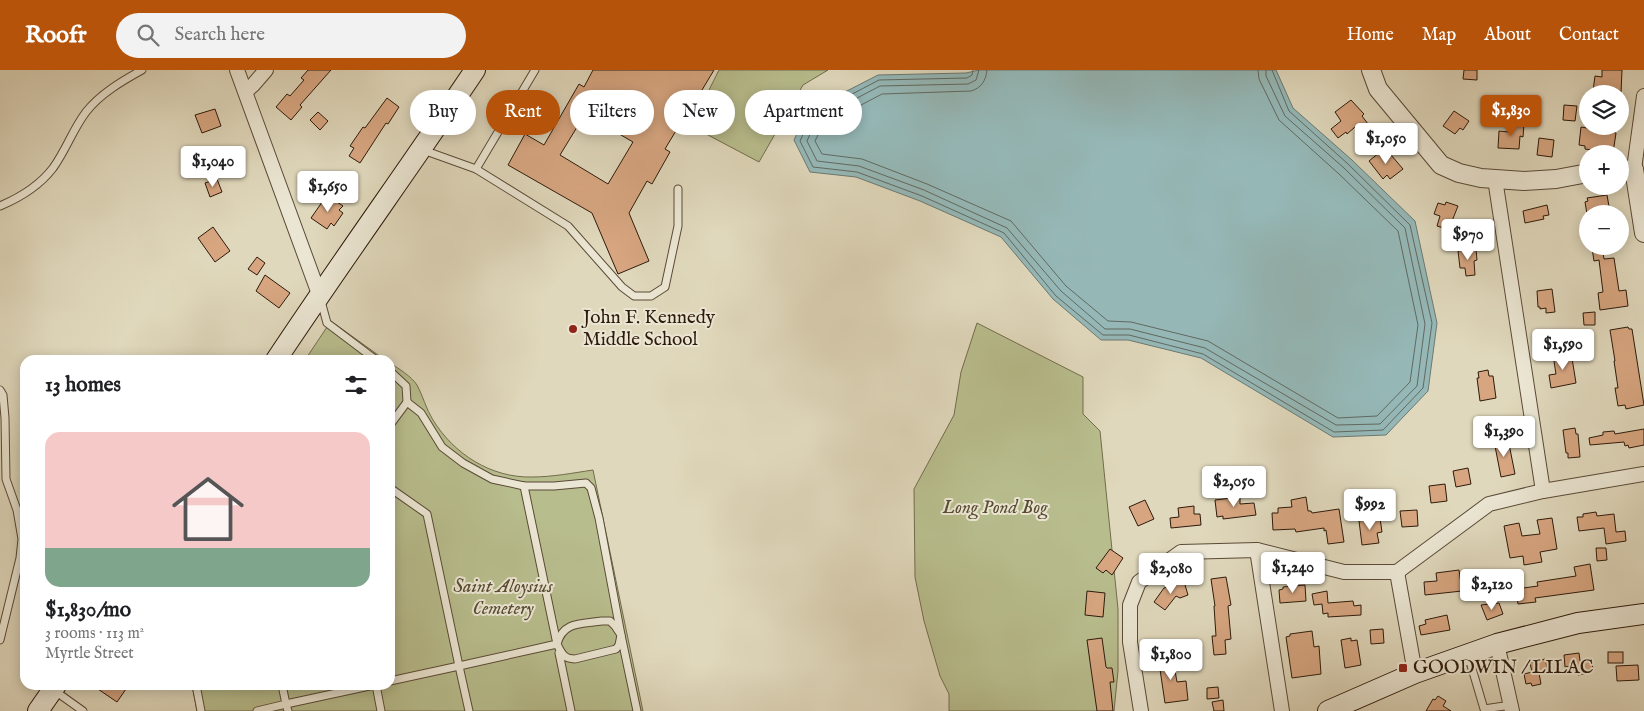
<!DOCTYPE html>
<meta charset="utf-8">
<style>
body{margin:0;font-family:"IM FELL English",serif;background:#f2f2f2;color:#202124;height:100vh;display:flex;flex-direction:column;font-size:19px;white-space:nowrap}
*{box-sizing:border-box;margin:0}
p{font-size:16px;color:#757577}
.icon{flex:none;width:28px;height:28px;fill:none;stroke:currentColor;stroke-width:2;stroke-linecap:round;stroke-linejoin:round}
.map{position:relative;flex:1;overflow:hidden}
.panel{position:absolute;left:20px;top:285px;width:375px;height:335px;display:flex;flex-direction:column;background:#fff;border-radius:15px;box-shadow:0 2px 12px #0003}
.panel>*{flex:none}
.banner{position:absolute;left:410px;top:20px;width:475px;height:45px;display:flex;gap:10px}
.controls{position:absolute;left:1579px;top:15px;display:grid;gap:10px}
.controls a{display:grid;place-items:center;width:50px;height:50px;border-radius:50%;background:#fff;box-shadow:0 2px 12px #0003;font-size:25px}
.price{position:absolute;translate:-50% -42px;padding:0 11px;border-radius:5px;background:#fff;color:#222;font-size:16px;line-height:32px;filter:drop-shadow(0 1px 2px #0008)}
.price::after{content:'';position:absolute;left:50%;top:30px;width:15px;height:11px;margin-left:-8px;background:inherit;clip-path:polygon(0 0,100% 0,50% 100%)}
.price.current{background:#b45309;color:#fff}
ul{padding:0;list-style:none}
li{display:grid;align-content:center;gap:10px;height:265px;padding:0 25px}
li span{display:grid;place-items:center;height:155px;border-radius:15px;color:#555}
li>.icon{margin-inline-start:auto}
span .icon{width:90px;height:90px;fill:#fffc;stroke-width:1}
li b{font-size:21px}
h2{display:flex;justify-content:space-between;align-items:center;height:60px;padding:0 25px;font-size:21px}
.pill{padding:0 18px;border-radius:22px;background:#fff;box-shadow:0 2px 12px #0003;font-size:18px;line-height:45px}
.pill.current{background:#b45309;color:#fff}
header{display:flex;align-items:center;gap:30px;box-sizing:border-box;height:70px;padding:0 25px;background:#b45309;color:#fff}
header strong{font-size:24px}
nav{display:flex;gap:28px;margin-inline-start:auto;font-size:18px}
.search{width:350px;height:45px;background:#f2f2f2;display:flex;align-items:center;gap:12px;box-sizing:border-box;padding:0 18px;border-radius:28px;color:#757577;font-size:19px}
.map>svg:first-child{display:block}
.green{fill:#b8bd8d;stroke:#726c4c}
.water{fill:#95b8b7;stroke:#6b7972}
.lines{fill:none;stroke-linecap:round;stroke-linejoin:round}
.shore{stroke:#616961;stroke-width:1}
.building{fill:#d7a681;stroke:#2d1a0b;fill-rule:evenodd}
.service-casing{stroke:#5a4a37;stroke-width:9}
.minor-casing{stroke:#5a4a37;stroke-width:16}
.tertiary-casing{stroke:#5a4a37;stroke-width:20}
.secondary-casing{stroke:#2d1a0b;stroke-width:22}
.service{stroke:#ebe6d3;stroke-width:7}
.minor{stroke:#ebe6d3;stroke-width:14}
.tertiary{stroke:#ebe6d3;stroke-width:18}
.secondary{stroke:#ebe6d3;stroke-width:20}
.poi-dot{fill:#8f2418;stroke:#ebe6d3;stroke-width:2}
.labels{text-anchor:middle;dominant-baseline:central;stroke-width:4;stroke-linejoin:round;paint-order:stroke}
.poi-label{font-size:19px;fill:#2d1a0b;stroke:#ebe6d3;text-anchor:start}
.park-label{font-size:19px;font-style:italic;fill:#574b32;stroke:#ebe6d3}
</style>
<header>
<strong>Roofr</strong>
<div class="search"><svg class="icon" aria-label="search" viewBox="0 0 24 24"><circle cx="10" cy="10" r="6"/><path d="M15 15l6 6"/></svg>Search here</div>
<nav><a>Home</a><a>Map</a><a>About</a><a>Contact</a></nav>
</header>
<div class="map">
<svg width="1644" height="641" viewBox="0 0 1644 641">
<rect width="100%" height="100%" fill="#e0d8bc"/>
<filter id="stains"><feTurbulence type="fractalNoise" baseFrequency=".004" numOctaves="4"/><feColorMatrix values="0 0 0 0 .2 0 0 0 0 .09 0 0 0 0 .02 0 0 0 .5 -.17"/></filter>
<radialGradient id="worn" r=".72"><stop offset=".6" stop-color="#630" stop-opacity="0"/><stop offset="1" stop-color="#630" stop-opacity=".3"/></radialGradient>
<g class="green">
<path d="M719 0H828L803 15 759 92 691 56Z"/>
<path d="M331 251 385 290H305Z"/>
<path d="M977 253 1083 307V344L1100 361 1118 539V601L1114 641H949V624L940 606 924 551 915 507 914 419 954 345 961 302Z"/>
<path d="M390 293C399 299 411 306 417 315 423 326 426 339 433 350 454 384 491 408 532 407 552 407 573 403 593 400L643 641H197L192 615H390Z"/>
</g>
<path class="water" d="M979 0H1276L1293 38 1352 90 1415 151 1437 253 1428 321 1386 365 1333 367 1201 288 1128 270H1101L1053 229 1001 167 920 131 856 107 810 102 794 70 808 41 878 5 966 3Z"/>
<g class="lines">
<g class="shore">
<path d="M973 0 972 5 967 8 879 10 812 45 800 71 813 97 857 102 922 126 1004 163 1056 226 1103 265H1129L1203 284 1334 362 1383 360 1423 318 1432 253 1410 155 1348 94 1289 41 1272 0"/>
<path d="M979 0 976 10 968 14 880 16 817 49 807 71 817 91 859 96 924 120 1007 158 1061 221 1105 259H1130L1205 278 1336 355 1380 354 1417 316 1425 254 1405 158 1344 98 1285 46 1266 6V0"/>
<path d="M987 0C986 11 981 18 971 21L882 24 823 55 815 71 822 84 862 89 927 114 1011 151 1066 216 1108 251 1131 252 1208 271 1338 348 1377 346 1410 312 1418 255 1398 161 1339 104 1279 50 1259 9 1258 0"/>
</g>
</g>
<g class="building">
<path d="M308 0H331L300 35 302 37 291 50 276 37 287 24 290 26 304 10 301 8Z"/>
<path d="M593 0H714L684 50 683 49 665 79 670 82 652 114 647 111 629 143 649 191 618 204 592 143 508 95 525 64 544 75 579 14 584 17ZM585 44 633 72 608 114 560 85Z"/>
<path d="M1464 0H1477V10L1463 9Z"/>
<path d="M1602 0H1622L1621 23 1593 21 1595 6 1602 7Z"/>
<path d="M387 28 399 37 388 54 386 53 360 93 349 86 354 78 350 76 363 57 365 58Z"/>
<path d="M1351 30 1364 44 1362 46 1368 54 1359 62 1355 57 1347 64 1346 62 1338 68 1331 59 1341 51 1335 42Z"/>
<path d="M1526 32 1539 33 1538 46 1525 45Z"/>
<path d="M1564 35 1577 36 1575 51 1563 50Z"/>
<path d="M215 39 221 56 202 63 195 45Z"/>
<path d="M1454 41 1469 51 1463 60 1460 58 1455 64 1443 56Z"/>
<path d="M318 42 328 51 320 60 310 50Z"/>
<path d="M1510 53 1524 54 1523 67 1520 66 1519 79 1498 78 1499 61 1509 62Z"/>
<path d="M1581 57 1616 63 1613 83 1585 79V76L1579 75Z"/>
<path d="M1539 68 1554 70 1552 87 1537 85Z"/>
<path d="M1385 78 1403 99 1390 109 1387 105 1383 109 1369 91Z"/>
<path d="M235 84 241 101 227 106 221 89Z"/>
<path d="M311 103 321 109 314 119 305 113Z"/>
<path d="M217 109 222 122 210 127 205 113Z"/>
<path d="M327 125 343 136 339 140 343 143 334 156 331 153 327 159 311 148Z"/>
<path d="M1607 125 1610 142 1587 144 1585 132 1588 131 1587 128Z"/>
<path d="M1446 132 1458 136 1452 151 1450 150 1447 159 1437 156 1440 146 1434 144 1438 133 1445 135Z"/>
<path d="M1547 135 1549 145 1543 146 1544 149 1525 153 1523 141Z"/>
<path d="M213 157 230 181 215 192 198 168Z"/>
<path d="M1602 176 1604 189 1614 188 1619 221 1626 220 1628 236 1600 240 1598 223 1603 222 1599 190 1594 191 1592 178Z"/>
<path d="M1476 179 1477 190 1474 191 1475 205 1466 206 1465 198H1460L1458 181Z"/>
<path d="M257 187 265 193 257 205 248 199Z"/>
<path d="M265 205 290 223 279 238 256 221Z"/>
<path d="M1552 219 1555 242 1546 243V238L1540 239V237H1538L1537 221Z"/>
<path d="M1595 242V255H1584L1583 243Z"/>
<path d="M1628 257 1629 259H1632L1644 335 1626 339 1625 335 1618 336 1615 318H1618L1614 291H1615L1610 260Z"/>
<path d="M1571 282 1576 313 1551 318 1549 305 1556 304 1553 285Z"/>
<path d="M1488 300 1489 306H1493L1496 328 1480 331 1477 308H1479L1478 302Z"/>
<path d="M1575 358 1576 364H1578L1580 387 1568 388V383H1566L1563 360Z"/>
<path d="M1644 359V375L1629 378 1628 375 1625 376 1624 372 1590 375 1589 368 1603 365V362L1614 361 1615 364Z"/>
<path d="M1508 369 1515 404 1501 407 1494 371Z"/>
<path d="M1468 398 1471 414 1456 417 1453 401Z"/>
<path d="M1445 414 1447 431 1431 433 1429 416Z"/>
<path d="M1240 427V434L1254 433 1256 445 1223 449V446L1217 447 1215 430Z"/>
<path d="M1306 427 1308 441H1311L1312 443 1339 439 1344 472 1328 474 1326 460 1324 461V458L1296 462 1295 459 1273 460 1272 443H1278V438L1292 437 1291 430Z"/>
<path d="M1145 430 1154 449 1138 456 1129 437Z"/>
<path d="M1194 436V444H1200L1201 455 1171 458 1170 448 1179 447 1178 438Z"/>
<path d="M1417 440 1418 456 1402 457 1400 441Z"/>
<path d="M1596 442 1597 446 1614 444 1616 462 1625 461 1626 471 1606 474 1604 458 1579 461 1577 447H1583V444Z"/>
<path d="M1380 448 1382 462 1377 463 1379 473 1362 475 1359 451Z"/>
<path d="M1552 448 1557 479 1540 482 1542 492 1524 495 1523 486 1510 488 1504 456 1519 453 1522 466 1540 464 1537 450Z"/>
<path d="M1596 478H1606L1607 490 1597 491Z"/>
<path d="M1110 479 1123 488 1112 505 1106 500 1103 503 1096 498Z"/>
<path d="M1590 494 1594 520 1535 528 1536 532 1518 534 1516 519 1538 516 1537 512 1576 506 1574 497Z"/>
<path d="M1459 500 1462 521 1425 525 1424 512 1437 511 1436 503Z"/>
<path d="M1226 507 1231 535 1228 536 1231 569 1225 570 1226 584 1214 585 1212 566H1216L1214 536H1215L1211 509Z"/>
<path d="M1188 511 1185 515 1188 525 1180 528 1176 526 1165 540 1154 532 1164 518Z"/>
<path d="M1305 515 1306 531 1280 533 1279 520 1283 519V517Z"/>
<path d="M1087 521 1105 523 1103 547 1085 545Z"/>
<path d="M1327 521 1328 533 1353 531 1354 536 1361 535V545L1328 547V543L1323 544 1322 534 1314 535 1312 524Z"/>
<path d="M1499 533 1503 544 1487 550 1481 535Z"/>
<path d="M1447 545 1450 560 1421 565 1419 556 1426 554 1425 550Z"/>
<path d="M1383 559 1384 573 1371 574 1370 560Z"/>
<path d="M1312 561 1314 577 1319 576 1321 604 1292 608 1286 567 1290 566V564Z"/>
<path d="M1102 568 1106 597 1107 598H1112L1114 612H1110L1113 641H1097L1091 599 1087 570Z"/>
<path d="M1351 568V571L1357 570 1361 595 1345 598 1341 570Z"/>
<rect x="1608" y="582" width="15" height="11"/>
<path d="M1579 583 1580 591 1591 589 1593 599 1587 600 1588 603 1578 605 1577 595 1565 597 1564 585Z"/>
<path d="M1172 584 1177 612 1186 611 1188 630 1165 633 1158 586Z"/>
<path d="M1545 589 1548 601 1539 603 1541 614 1532 616 1531 613 1526 614 1524 604 1532 602 1530 593Z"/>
<path d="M1638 595 1639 610 1617 611 1616 596Z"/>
<path d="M92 615H120L126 619 117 632Z"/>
<path d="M1218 617 1219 628 1207 629V618Z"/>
<path d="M1438 626 1446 631 1443 636 1451 641H1426L1433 629 1435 630Z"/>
<path d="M1223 630 1224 641H1214L1212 632Z"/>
</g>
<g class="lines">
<g class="service-casing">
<g id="service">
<path d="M423 80 476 99 568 156 622 217 634 226H651L665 217 678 156V119"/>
<path d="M476 99 535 0"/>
<path d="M0 136C19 128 40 115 53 98 66 80 73 59 86 42 100 24 122 11 142 0"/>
<path d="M321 231 327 253 376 290"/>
<path d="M390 301 406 316 407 332"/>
<path d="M0 320 3 325 5 348 6 409 17 440 22 469 20 488 0 570"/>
<path d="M390 355 407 332 421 343 442 377 463 393 492 409 524 416"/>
<path d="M390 418 427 444 459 596 390 611"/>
<path d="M602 551H610L615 556 621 565 619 575 616 579 575 589C564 589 562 584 557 574 563 551 582 554 602 551Z"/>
<path d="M559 583 571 641"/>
<path d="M1468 585 1484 639 1511 635"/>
<path d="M196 615 201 641"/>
<path d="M376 615 381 641"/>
<path d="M55 621 83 641"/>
<path d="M257 641 286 634 282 615"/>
<path d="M288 641 286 634 374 615"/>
<path d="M469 641 459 596 557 574 524 416H554L586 413 591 418 599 448 621 565 637 641"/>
</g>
</g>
<g class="minor-casing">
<g id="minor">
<path d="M237 0 319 224"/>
<path d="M246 21 253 15 266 0"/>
<path d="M1634 99 1644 26"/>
<path d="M1495 109 1543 421"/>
<path d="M1257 480 1282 641"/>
<path d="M1397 502 1415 603"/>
<path d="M1497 574 1512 641"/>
<path d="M1141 641 1130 572V535L1139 512 1181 482 1257 480 1344 502H1397L1489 434 1543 421 1644 404"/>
</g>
</g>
<g class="tertiary-casing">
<g id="tertiary">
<path d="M1371 0 1378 19 1441 95 1459 103 1481 108 1524 111 1556 109 1588 103"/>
<path d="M1620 101 1634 99 1644 163"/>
</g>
</g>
<g class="secondary-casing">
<g id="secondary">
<path d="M276 290C341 192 410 97 475 0"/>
<path d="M38 641 56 615"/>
<path d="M1328 641 1415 603 1497 574 1578 553 1644 544"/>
</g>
</g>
<use href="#service" class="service"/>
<use href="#minor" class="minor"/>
<use href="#tertiary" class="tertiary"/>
<use href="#secondary" class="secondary"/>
</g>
<g class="poi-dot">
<circle cx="573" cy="259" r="5"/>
<rect x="1398" y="593" width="10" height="10" rx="2.5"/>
</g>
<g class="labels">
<g class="poi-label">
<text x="583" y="248">John F. Kennedy<tspan x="583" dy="22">Middle School</tspan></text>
<text x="1413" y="598">GOODWIN / LILAC</text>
</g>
<g class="park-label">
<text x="995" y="438">Long Pond Bog</text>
<text x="503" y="517">Saint Aloysius<tspan x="503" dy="22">Cemetery</tspan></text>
</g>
</g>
<rect width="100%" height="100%" filter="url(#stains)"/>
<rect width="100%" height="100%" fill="url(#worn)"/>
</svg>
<div class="controls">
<a><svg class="icon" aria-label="layers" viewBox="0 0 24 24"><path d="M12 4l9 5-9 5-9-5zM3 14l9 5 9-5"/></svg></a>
<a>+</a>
<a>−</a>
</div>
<b class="price current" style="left:1511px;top:67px">$1,830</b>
<b class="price" style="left:1386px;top:95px">$1,050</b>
<b class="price" style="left:213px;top:118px">$1,040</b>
<b class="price" style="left:328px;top:143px">$1,650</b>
<b class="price" style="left:1468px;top:191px">$970</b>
<b class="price" style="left:1563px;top:301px">$1,590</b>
<b class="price" style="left:1504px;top:388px">$1,390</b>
<b class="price" style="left:1234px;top:438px">$2,050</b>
<b class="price" style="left:1370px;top:461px">$992</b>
<b class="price" style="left:1293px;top:524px">$1,240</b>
<b class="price" style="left:1171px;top:525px">$2,080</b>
<b class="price" style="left:1492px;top:541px">$2,120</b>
<b class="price" style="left:1171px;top:611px">$1,800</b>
<div class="banner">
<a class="pill">Buy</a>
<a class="pill current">Rent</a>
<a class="pill">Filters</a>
<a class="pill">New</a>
<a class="pill">Apartment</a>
</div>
<section class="panel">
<h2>13 homes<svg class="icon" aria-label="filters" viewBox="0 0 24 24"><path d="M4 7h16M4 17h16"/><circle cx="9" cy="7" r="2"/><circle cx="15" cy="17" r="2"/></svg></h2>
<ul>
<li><span style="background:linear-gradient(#f6c9c9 75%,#7fa58c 0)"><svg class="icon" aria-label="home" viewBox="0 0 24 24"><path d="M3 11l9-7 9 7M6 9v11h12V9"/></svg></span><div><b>$1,830/mo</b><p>3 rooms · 113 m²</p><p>Myrtle Street</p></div></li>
</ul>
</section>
</div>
